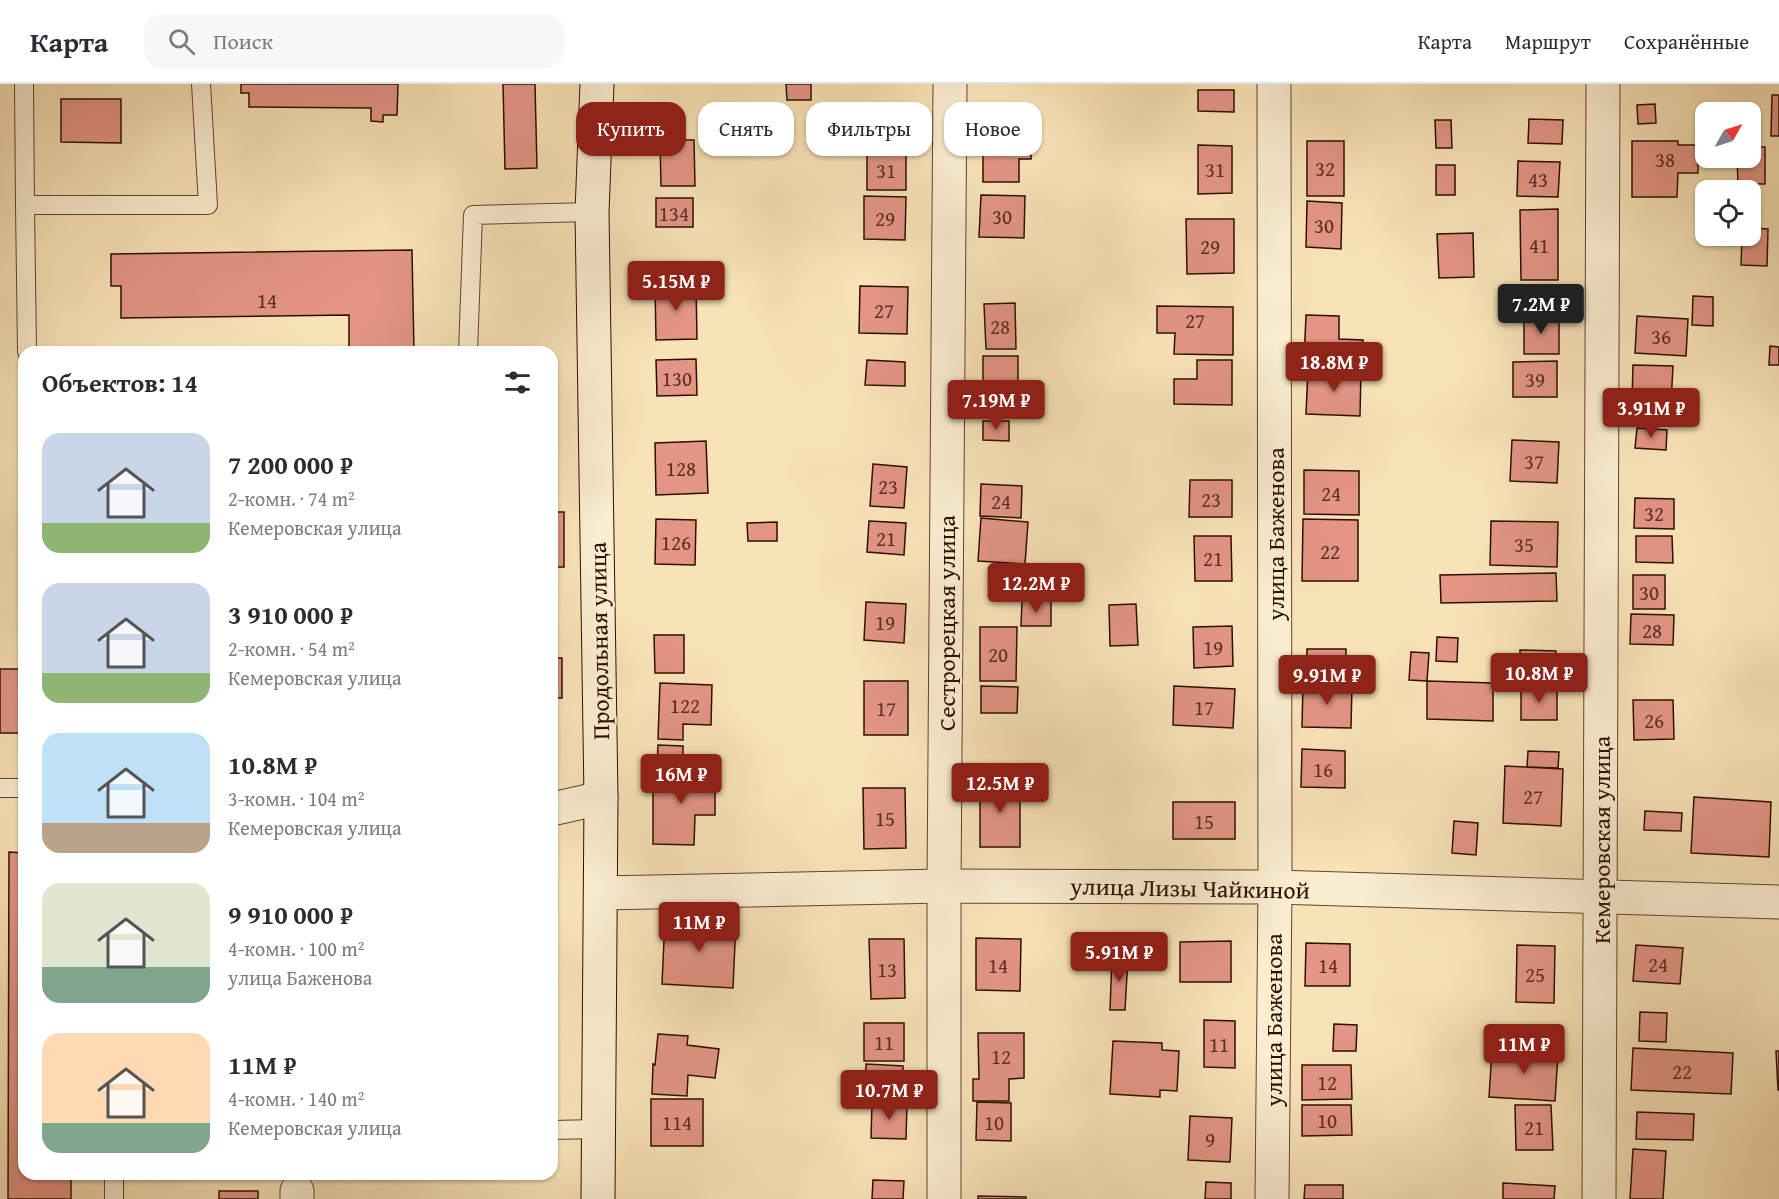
<!DOCTYPE html>
<html lang="ru">
<meta charset="utf-8">
<style>
body{margin:0;font-family:"Gentium Book Plus",serif;background:#f7f7f7;color:#2b2b33;height:100vh;display:flex;flex-direction:column;font-size:22px;white-space:nowrap}
*{box-sizing:border-box;margin:0}
p{font-size:20px;color:#7c7c81}
.icon{flex:none;width:33px;height:33px;fill:none;stroke:currentColor;stroke-width:2;stroke-linecap:round;stroke-linejoin:round}
.map{position:relative;flex:1;overflow:hidden}
.panel{position:absolute;left:18px;top:262px;width:540px;height:834px;display:flex;flex-direction:column;background:#fff;border-radius:18px;box-shadow:0 2px 4px #0004}
.panel>*{flex:none}
.guide{position:absolute;left:576px;top:18px;width:570px;height:54px;display:flex;gap:12px}
.needle{width:39px;rotate:51deg}
.tools{position:absolute;left:1695px;top:18px;display:grid;gap:12px}
.tools a{display:grid;place-items:center;width:66px;height:66px;border-radius:12px;background:#fff;box-shadow:0 2px 4px #0004;font-size:30px}
.price{position:absolute;translate:-50% -51px;padding:0 14px;border-radius:6px;background:#8f2418;color:#fff;font-size:20px;line-height:39px;filter:drop-shadow(0 2px 3px #0008)}
.price::after{content:'';position:absolute;left:50%;top:36px;width:18px;height:14px;margin-left:-9px;background:inherit;clip-path:polygon(0 0,100% 0,50% 100%)}
.price.selected{background:#222;color:#fff}
ul{padding:0;list-style:none}
li{display:flex;align-items:center;gap:18px;height:150px;padding:0 24px}
li span{display:grid;place-items:center;flex:none;width:168px;height:120px;border-radius:18px;color:#555}
li>.icon{margin-inline-start:auto}
span .icon{width:72px;height:72px;fill:#fffc;stroke-width:1}
li b{font-size:26px}
h2{display:flex;justify-content:space-between;align-items:center;height:72px;padding:0 24px;font-size:26px}
.tag{padding:0 21px;border-radius:18px;background:#fff;box-shadow:0 2px 4px #0004;font-size:21px;line-height:54px}
.tag.selected{background:#8f2418;color:#fff}
header{display:flex;align-items:center;gap:36px;box-sizing:border-box;height:84px;padding:0 30px;background:#fff;border-bottom:2px solid #e1e1e2}
header strong{font-size:28px}
nav{display:flex;gap:33px;margin-inline-start:auto;font-size:21px}
.search{width:420px;height:54px;background:#f7f7f7;display:flex;align-items:center;gap:15px;box-sizing:border-box;padding:0 21px;border-radius:18px;color:#7c7c81;font-size:22px}
.map>svg:first-child{display:block}
.building{fill:#e39586;stroke:#2e0f02;stroke-width:1.5}
.lines{fill:none;stroke-linecap:round;stroke-linejoin:round}
.service-casing{stroke:#60442f;stroke-width:20}
.minor-casing{stroke:#60442f;stroke-width:35}
.secondary-casing{stroke:#2e0f02;stroke-width:35}
.service{stroke:#faedd0;stroke-width:18}
.minor{stroke:#faedd0;stroke-width:33}
.secondary{stroke:#faedd0;stroke-width:33}
.labels{text-anchor:middle;dominant-baseline:central;stroke-width:4.5;stroke-linejoin:round;paint-order:stroke}
.number-label{font-size:21px;fill:#5b3023}
.street-label{font-size:24px;fill:#2e0f02;stroke:#faedd0}
</style>
<header>
<strong>Карта</strong>
<div class="search"><svg class="icon" aria-label="search" viewBox="0 0 24 24"><circle cx="10" cy="10" r="6"/><path d="M15 15l6 6"/></svg>Поиск</div>
<nav><a>Карта</a><a>Маршрут</a><a>Сохранённые</a></nav>
</header>
<div class="map">
<svg width="1779" height="1115" viewBox="0 0 1779 1115">
<rect width="100%" height="100%" fill="#f8e3b7"/>
<filter id="stains"><feTurbulence type="fractalNoise" baseFrequency=".00333" numOctaves="4"/><feColorMatrix values="0 0 0 0 .2 0 0 0 0 .09 0 0 0 0 .02 0 0 0 .5 -.17"/></filter>
<radialGradient id="worn" r=".72"><stop offset=".6" stop-color="#630" stop-opacity="0"/><stop offset="1" stop-color="#630" stop-opacity=".3"/></radialGradient>
<g class="building">
<path d="M241 0H398L397 31H383V38L371 37V24L249 23V9H241Z"/>
<path d="M503 0H535L537 84 505 85Z"/>
<path d="M786 0H811V16H787Z"/>
<path d="M1198 6H1234V28L1198 27Z"/>
<path d="M1772 11H1779V52H1771Z"/>
<path d="M61 15H121V59L61 58Z"/>
<path d="M1655 20 1656 39 1638 40 1637 21Z"/>
<path d="M1529 35 1563 36 1562 60 1528 59Z"/>
<path d="M1435 36H1451L1452 64H1436Z"/>
<path d="M983 41H1031V75H1019V98H983Z"/>
<path d="M660 56H694L695 102H661Z"/>
<rect x="1307" y="57" width="37" height="55"/>
<path d="M1632 57H1678V61H1698V89H1678L1677 113H1632Z"/>
<path d="M1198 61 1232 62V109L1198 110Z"/>
<path d="M1750 63H1765V100H1738L1737 74H1750Z"/>
<path d="M867 65 906 66V106H867Z"/>
<path d="M1518 77 1560 78 1558 113 1517 112Z"/>
<rect x="1436" y="81" width="19" height="30"/>
<path d="M981 111 1025 112 1024 154 979 153Z"/>
<path d="M864 112 906 113 905 156 864 155Z"/>
<rect x="656" y="114" width="37" height="29"/>
<path d="M1307 117 1342 119 1341 165 1306 163Z"/>
<path d="M1558 125V196H1521L1520 126Z"/>
<path d="M1186 135H1234V189L1187 190Z"/>
<path d="M1750 144 1768 145 1767 182 1741 181 1742 152H1750Z"/>
<path d="M1473 149 1474 193 1439 194 1437 150Z"/>
<path d="M412 166 414 268H349V231L121 234V202H111V170Z"/>
<path d="M696 201 697 255 656 256 655 202Z"/>
<path d="M860 202 908 203 907 250 859 249Z"/>
<path d="M1693 212 1713 213V242L1692 241Z"/>
<path d="M1015 219 1016 265H986L984 220Z"/>
<path d="M1157 222 1233 223V271L1174 270 1175 249H1157Z"/>
<path d="M1306 231 1339 232V255L1363 256 1361 279 1304 277Z"/>
<path d="M1524 231 1559 232V270H1524Z"/>
<path d="M1637 232 1688 235 1686 272 1635 269Z"/>
<path d="M1770 262 1779 263V281H1769Z"/>
<path d="M983 272H1018V319L983 320Z"/>
<path d="M696 275 697 311 657 312 656 276Z"/>
<path d="M867 276 905 278V302L865 301Z"/>
<path d="M1197 276H1232V321L1174 320V295H1197Z"/>
<path d="M1557 277V313H1513V278Z"/>
<path d="M1633 281 1673 282 1671 319 1632 317Z"/>
<path d="M1308 285 1361 287 1360 332 1306 330Z"/>
<path d="M983 337H1009V357L983 356Z"/>
<path d="M1637 344 1667 346 1666 366 1635 364Z"/>
<path d="M1512 356 1559 358 1557 399 1510 397Z"/>
<path d="M706 357 708 409 656 411 655 359Z"/>
<path d="M873 380 907 383 904 424 870 422Z"/>
<path d="M1304 386 1359 387V431L1304 430Z"/>
<path d="M1190 396H1232V433H1189Z"/>
<path d="M981 400 1022 402 1021 434 980 432Z"/>
<path d="M1635 414 1674 415V445L1634 444Z"/>
<rect x="552" y="428" width="12" height="55"/>
<path d="M981 434 1028 438 1025 480 978 477Z"/>
<path d="M656 435 696 436 695 481 655 480Z"/>
<path d="M1303 435 1358 436V497H1302Z"/>
<path d="M869 437 906 439 904 471 867 468Z"/>
<path d="M1491 437 1558 438 1557 483 1490 481Z"/>
<path d="M777 438V457H748L747 439Z"/>
<path d="M1194 452H1231L1232 497H1195Z"/>
<path d="M1636 452H1672L1673 479 1636 478Z"/>
<path d="M1556 489 1557 517 1441 519 1440 491Z"/>
<rect x="1633" y="491" width="32" height="34"/>
<path d="M1022 517H1051V542H1021Z"/>
<path d="M866 518 906 520 904 559 864 556Z"/>
<path d="M1136 520 1138 561 1110 562 1109 521Z"/>
<path d="M1631 530 1674 531 1673 561 1630 560Z"/>
<path d="M1232 542 1233 582 1194 584 1193 543Z"/>
<path d="M980 543H1017L1016 597H980Z"/>
<path d="M654 551H684V589H655Z"/>
<path d="M1437 553 1458 554 1457 578 1436 577Z"/>
<path d="M1307 565H1346V593L1307 592Z"/>
<path d="M1520 566 1556 567 1555 599 1520 598Z"/>
<path d="M1411 568 1429 569 1427 597 1409 596Z"/>
<rect x="552" y="574" width="10" height="40"/>
<rect x="0" y="585" width="24" height="64"/>
<rect x="864" y="597" width="44" height="54"/>
<path d="M1427 597 1493 599V637L1427 635Z"/>
<path d="M660 599 712 601 711 641 683 640V656L658 655Z"/>
<path d="M1303 600 1352 601 1351 644 1302 643Z"/>
<path d="M981 602 1018 603 1017 629H981Z"/>
<path d="M1174 602 1235 605 1233 644 1173 641Z"/>
<path d="M1521 603 1557 604V636H1521Z"/>
<path d="M1633 616H1673L1674 655 1634 656Z"/>
<path d="M658 661 683 662V681L657 680Z"/>
<path d="M1302 665 1345 667V704L1301 703Z"/>
<path d="M1528 667 1559 668 1558 684 1527 683Z"/>
<path d="M1505 682 1563 685 1561 742 1503 739Z"/>
<path d="M653 687 715 688V731H695L694 761 653 760Z"/>
<rect x="980" y="696" width="40" height="67"/>
<path d="M863 704H905L906 764 864 765Z"/>
<path d="M1694 713 1771 718 1769 773 1691 769Z"/>
<rect x="1173" y="718" width="62" height="37"/>
<path d="M1645 727 1682 729 1681 747 1644 746Z"/>
<path d="M1454 737 1478 739 1476 771 1452 769Z"/>
<path d="M9 768 24 769V1090H71V1115H8Z"/>
<path d="M665 834 736 837 733 904 662 900Z"/>
<path d="M976 854 1021 855 1020 907 976 906Z"/>
<path d="M869 855H904L905 914 871 915Z"/>
<path d="M1231 857V898H1180V858Z"/>
<path d="M1306 859 1350 860V902H1305Z"/>
<path d="M1517 861 1555 862 1554 919 1516 918Z"/>
<path d="M1636 861 1683 864 1680 900 1633 897Z"/>
<path d="M1112 872 1128 873 1125 926H1110Z"/>
<path d="M1640 928 1667 929 1666 958 1639 957Z"/>
<path d="M1204 936 1235 937V984L1204 983Z"/>
<rect x="864" y="939" width="40" height="38"/>
<path d="M1334 940 1357 941 1356 967H1333Z"/>
<path d="M978 949H1024V994L1009 995V1017H973V995H979Z"/>
<path d="M658 950 688 952 687 961 719 965 715 994 688 991 687 1012 652 1010 653 980 655 981Z"/>
<path d="M1113 957 1162 959V966L1179 967 1177 1007 1160 1006V1013L1110 1010Z"/>
<path d="M1633 964 1733 969 1731 1010 1631 1006Z"/>
<path d="M1492 966 1558 970 1555 1017 1489 1013Z"/>
<path d="M1776 967H1779V1006H1778Z"/>
<path d="M866 980 903 982V1007L865 1005Z"/>
<path d="M1302 981H1351L1352 1015 1302 1016Z"/>
<rect x="651" y="1015" width="52" height="47"/>
<path d="M977 1018 1011 1019V1057L976 1056Z"/>
<path d="M872 1019 907 1020 906 1055 871 1054Z"/>
<path d="M1302 1021H1351L1352 1051 1302 1052Z"/>
<path d="M1515 1021H1551L1553 1066H1516Z"/>
<path d="M1637 1028 1694 1030 1693 1056 1636 1055Z"/>
<path d="M1190 1032 1232 1034 1230 1078 1188 1076Z"/>
<path d="M1633 1065 1666 1067 1663 1115H1630Z"/>
<path d="M873 1096 904 1097 903 1115H872Z"/>
<path d="M1206 1098 1231 1099V1115H1205Z"/>
<path d="M1503 1099 1555 1102 1554 1115H1503Z"/>
<path d="M1305 1101H1343V1115H1304Z"/>
<rect x="219" y="1107" width="39" height="8"/>
<path d="M978 1112 1026 1113V1115H978Z"/>
</g>
<g class="lines">
<g class="service-casing">
<g id="service">
<path d="M24 0 25 121"/>
<path d="M27 268 25 121H208L201 0"/>
<path d="M468 268 473 131 592 128"/>
<path d="M0 704H24"/>
<path d="M552 1046 598 1045"/>
<path d="M114 1090V1115"/>
</g>
</g>
<g class="minor-casing">
<g id="minor">
<path d="M552 725 601 714"/>
<path d="M601 809 944 802 1275 803 1779 818"/>
<path d="M297 1107V1115"/>
<path d="M944 1115V802L950 0"/>
<path d="M1272 1115 1275 803 1274 0"/>
<path d="M1599 1115 1603 0"/>
</g>
</g>
<g class="secondary-casing">
<path id="secondary" d="M597 0 592 128 601 714 598 1115"/>
</g>
<use href="#service" class="service"/>
<use href="#minor" class="minor"/>
<use href="#secondary" class="secondary"/>
</g>
<g class="labels">
<g class="number-label">
<text x="1665" y="75">38</text>
<text x="1325" y="84">32</text>
<text x="1215" y="85">31</text>
<text x="886" y="86">31</text>
<text x="1538" y="95">43</text>
<text x="674" y="129">134</text>
<text x="1002" y="132">30</text>
<text x="885" y="134">29</text>
<text x="1324" y="141">30</text>
<text x="1539" y="161">41</text>
<text x="1210" y="162">29</text>
<text x="267" y="216">14</text>
<text x="884" y="226">27</text>
<text x="1195" y="236">27</text>
<text x="1000" y="242">28</text>
<text x="1661" y="252">36</text>
<text x="677" y="294">130</text>
<text x="1535" y="295">39</text>
<text x="1534" y="377">37</text>
<text x="681" y="384">128</text>
<text x="888" y="402">23</text>
<text x="1331" y="409">24</text>
<text x="1211" y="415">23</text>
<text x="1001" y="417">24</text>
<text x="1654" y="429">32</text>
<text x="886" y="454">21</text>
<text x="676" y="458">126</text>
<text x="1524" y="460">35</text>
<text x="1330" y="467">22</text>
<text x="1213" y="474">21</text>
<text x="1649" y="508">30</text>
<text x="885" y="538">19</text>
<text x="1652" y="546">28</text>
<text x="1213" y="563">19</text>
<text x="998" y="570">20</text>
<text x="685" y="621">122</text>
<text x="1204" y="623">17</text>
<text x="886" y="624">17</text>
<text x="1654" y="636">26</text>
<text x="1323" y="685">16</text>
<text x="1533" y="712">27</text>
<text x="885" y="734">15</text>
<text x="1204" y="737">15</text>
<text x="1658" y="880">24</text>
<text x="998" y="881">14</text>
<text x="1328" y="881">14</text>
<text x="887" y="885">13</text>
<text x="1535" y="890">25</text>
<text x="884" y="958">11</text>
<text x="1219" y="960">11</text>
<text x="1001" y="972">12</text>
<text x="1682" y="987">22</text>
<text x="1327" y="998">12</text>
<text x="1327" y="1036">10</text>
<text x="677" y="1038">114</text>
<text x="994" y="1038">10</text>
<text x="1534" y="1043">21</text>
<text x="1210" y="1055">9</text>
</g>
<g class="street-label">
<text transform="translate(1275 450) rotate(-90)">улица Баженова</text>
<text transform="translate(946 539) rotate(-90)">Сестрорецкая улица</text>
<text transform="translate(599 557) rotate(-91)">Продольная улица</text>
<text transform="translate(1601 756) rotate(-90)">Кемеровская улица</text>
<text transform="translate(1190 804) rotate(1)">улица Лизы Чайкиной</text>
<text transform="translate(1273 936) rotate(-90)">улица Баженова</text>
</g>
</g>
<rect width="100%" height="100%" filter="url(#stains)"/>
<rect width="100%" height="100%" fill="url(#worn)"/>
</svg>
<div class="tools">
<a><svg class="needle" viewBox="-14 -14 28 28"><path d="M0-13l5 13h-10z" fill="#e53935"/><path d="M0 13l5-13h-10z" fill="#7c7c81"/></svg></a>
<a><svg class="icon" aria-label="locate" viewBox="0 0 24 24"><circle cx="12" cy="12" r="6"/><path d="M12 2v4M12 18v4M2 12h4M18 12h4"/></svg></a>
</div>
<b class="price" style="left:676px;top:228px">5.15M ₽</b>
<b class="price selected" style="left:1541px;top:251px">7.2M ₽</b>
<b class="price" style="left:1334px;top:309px">18.8M ₽</b>
<b class="price" style="left:996px;top:347px">7.19M ₽</b>
<b class="price" style="left:1651px;top:355px">3.91M ₽</b>
<b class="price" style="left:1036px;top:530px">12.2M ₽</b>
<b class="price" style="left:1539px;top:620px">10.8M ₽</b>
<b class="price" style="left:1327px;top:622px">9.91M ₽</b>
<b class="price" style="left:681px;top:721px">16M ₽</b>
<b class="price" style="left:1000px;top:730px">12.5M ₽</b>
<b class="price" style="left:699px;top:869px">11M ₽</b>
<b class="price" style="left:1119px;top:899px">5.91M ₽</b>
<b class="price" style="left:1524px;top:991px">11M ₽</b>
<b class="price" style="left:889px;top:1037px">10.7M ₽</b>
<div class="guide">
<a class="tag selected">Купить</a>
<a class="tag">Снять</a>
<a class="tag">Фильтры</a>
<a class="tag">Новое</a>
</div>
<section class="panel">
<h2>Объектов: 14<svg class="icon" aria-label="filters" viewBox="0 0 24 24"><path d="M4 7h16M4 17h16"/><circle cx="9" cy="7" r="2"/><circle cx="15" cy="17" r="2"/></svg></h2>
<ul>
<li><span style="background:linear-gradient(#c9d6e8 75%,#8fb573 0)"><svg class="icon" aria-label="home" viewBox="0 0 24 24"><path d="M3 11l9-7 9 7M6 9v11h12V9"/></svg></span><div><b>7 200 000 ₽</b><p>2-комн. · 74 m²</p><p>Кемеровская улица</p></div></li>
<li><span style="background:linear-gradient(#c9d6e8 75%,#8fb573 0)"><svg class="icon" aria-label="home" viewBox="0 0 24 24"><path d="M3 11l9-7 9 7M6 9v11h12V9"/></svg></span><div><b>3 910 000 ₽</b><p>2-комн. · 54 m²</p><p>Кемеровская улица</p></div></li>
<li><span style="background:linear-gradient(#bfe0f5 75%,#b9a48a 0)"><svg class="icon" aria-label="home" viewBox="0 0 24 24"><path d="M3 11l9-7 9 7M6 9v11h12V9"/></svg></span><div><b>10.8M ₽</b><p>3-комн. · 104 m²</p><p>Кемеровская улица</p></div></li>
<li><span style="background:linear-gradient(#dfe7d0 70%,#7fa58c 0)"><svg class="icon" aria-label="home" viewBox="0 0 24 24"><path d="M3 11l9-7 9 7M6 9v11h12V9"/></svg></span><div><b>9 910 000 ₽</b><p>4-комн. · 100 m²</p><p>улица Баженова</p></div></li>
<li><span style="background:linear-gradient(#ffd9b3 75%,#7fa58c 0)"><svg class="icon" aria-label="home" viewBox="0 0 24 24"><path d="M3 11l9-7 9 7M6 9v11h12V9"/></svg></span><div><b>11M ₽</b><p>4-комн. · 140 m²</p><p>Кемеровская улица</p></div></li>
</ul>
</section>
</div>
